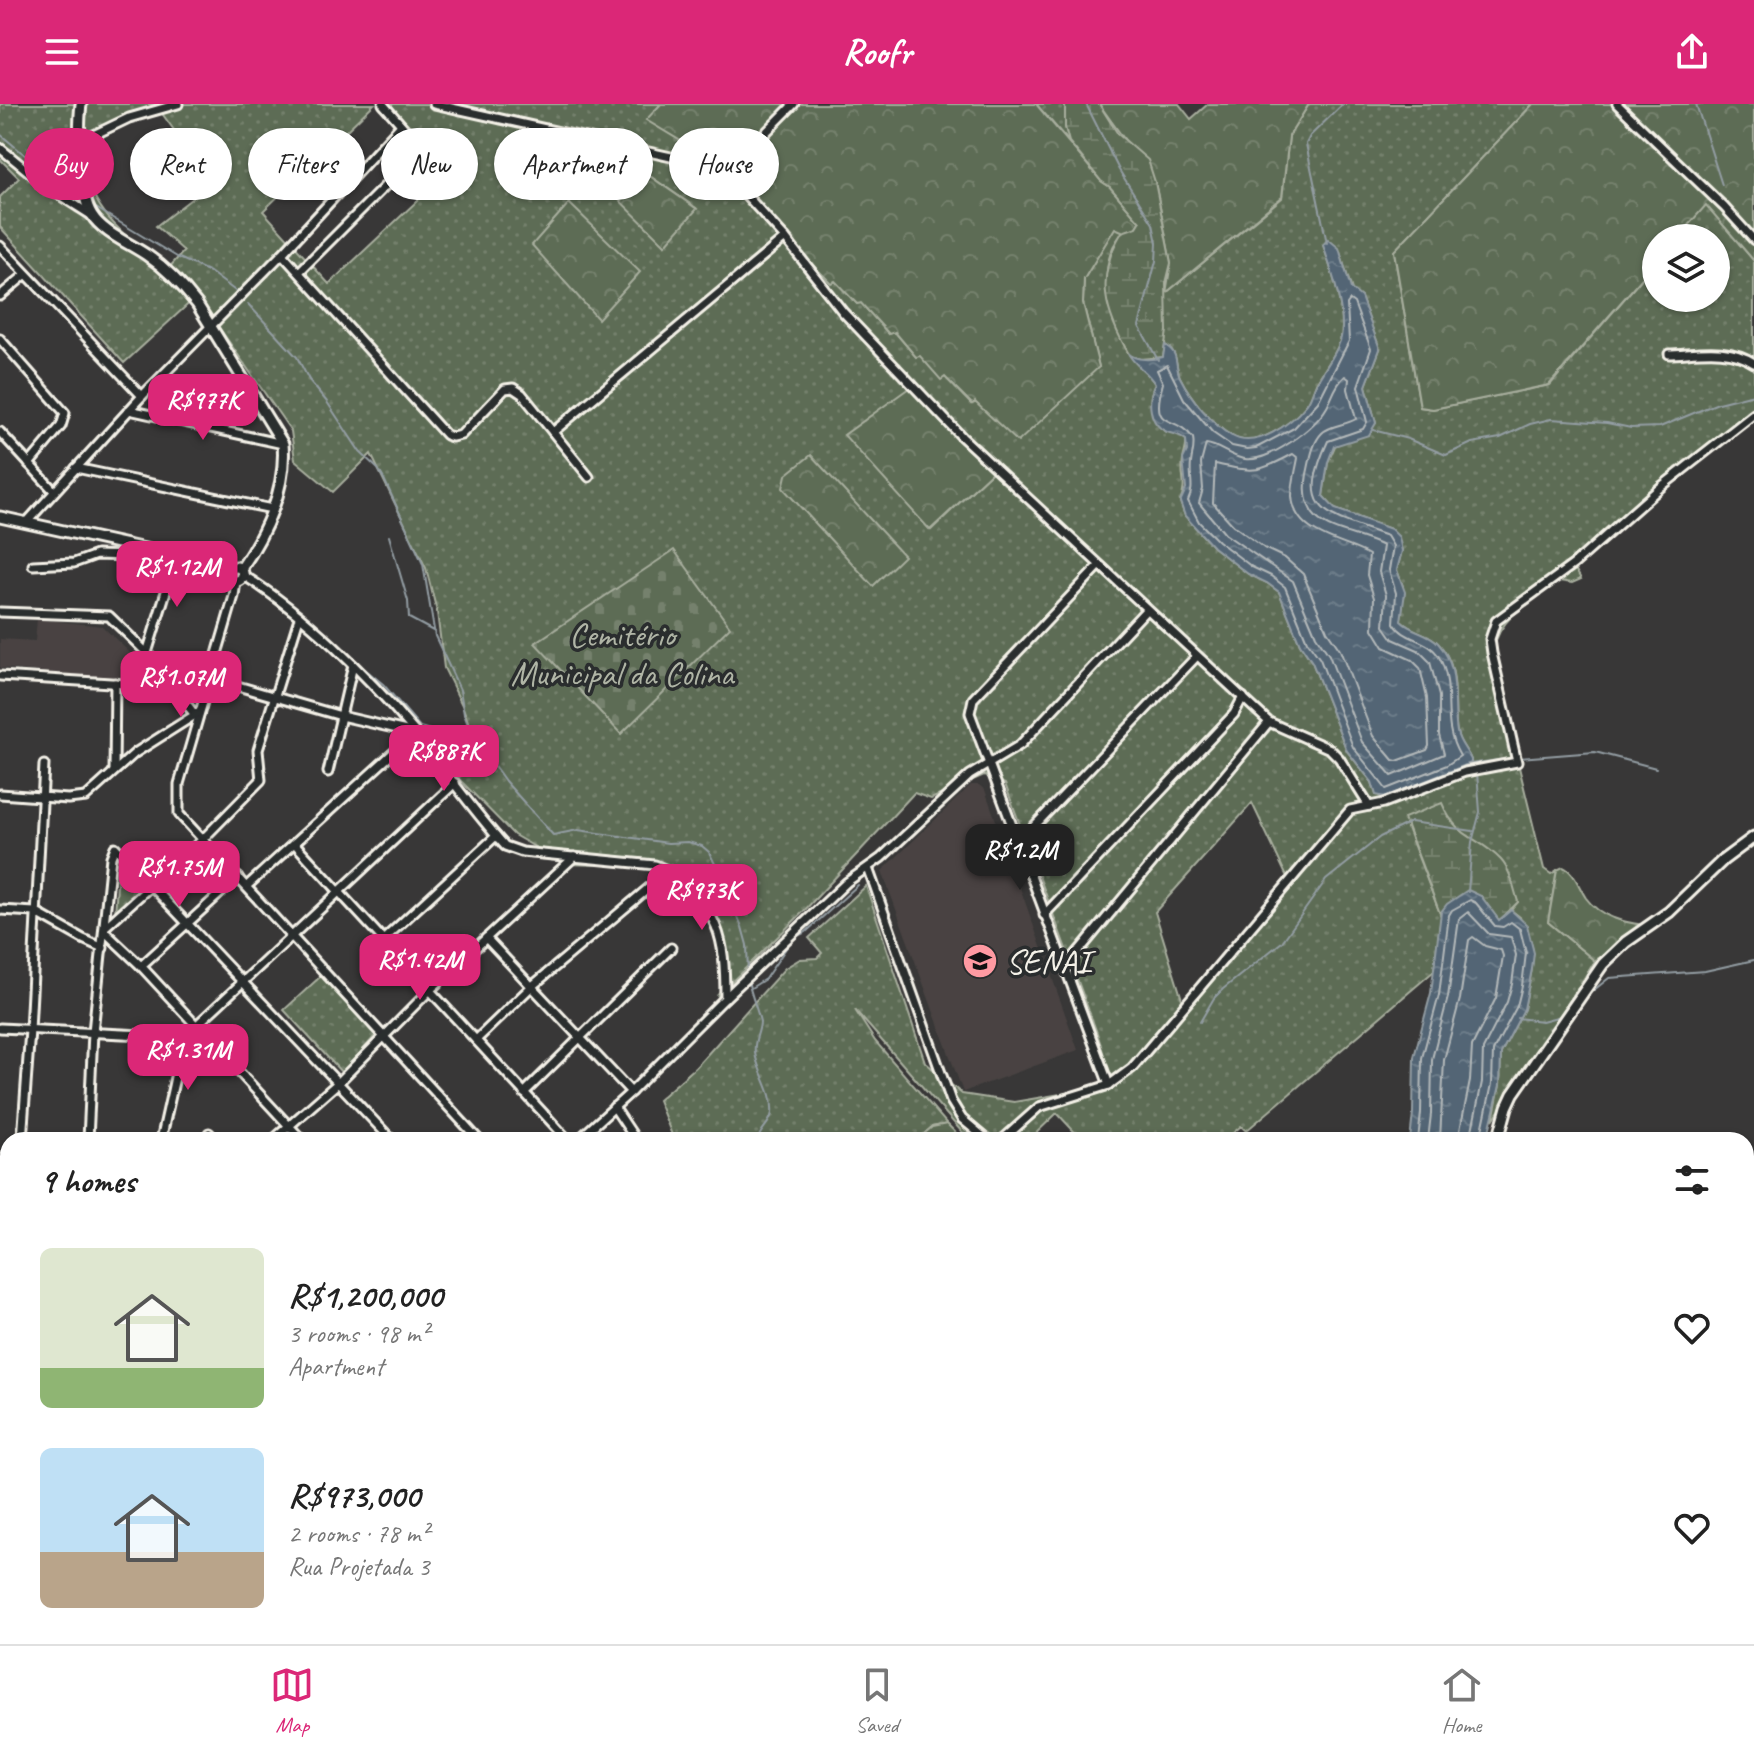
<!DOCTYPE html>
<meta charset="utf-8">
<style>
body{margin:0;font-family:Caveat,sans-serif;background:#f2f2f2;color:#222;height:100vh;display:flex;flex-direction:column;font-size:30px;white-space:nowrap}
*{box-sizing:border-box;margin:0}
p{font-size:26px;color:#767676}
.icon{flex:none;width:44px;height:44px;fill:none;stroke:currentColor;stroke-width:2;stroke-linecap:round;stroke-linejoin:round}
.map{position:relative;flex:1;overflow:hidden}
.details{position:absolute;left:0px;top:1028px;width:1754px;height:512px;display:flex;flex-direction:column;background:#fff;border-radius:24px 24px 0 0;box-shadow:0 2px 6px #0004}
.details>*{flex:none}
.banner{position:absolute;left:24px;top:24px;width:800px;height:72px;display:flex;gap:16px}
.controls{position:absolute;left:1642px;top:120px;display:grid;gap:16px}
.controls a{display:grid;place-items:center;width:88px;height:88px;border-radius:50%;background:#fff;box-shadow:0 2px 6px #0004;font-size:40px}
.price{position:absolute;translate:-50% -68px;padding:0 18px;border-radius:16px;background:#db2777;color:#fff;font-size:26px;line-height:52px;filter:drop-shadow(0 2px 4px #0008)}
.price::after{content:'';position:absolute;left:50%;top:48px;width:24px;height:18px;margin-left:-12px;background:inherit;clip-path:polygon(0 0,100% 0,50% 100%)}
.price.active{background:#222;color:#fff}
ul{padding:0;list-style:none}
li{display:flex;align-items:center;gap:24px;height:200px;padding:0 40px}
li span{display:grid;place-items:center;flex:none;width:224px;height:160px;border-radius:12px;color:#555}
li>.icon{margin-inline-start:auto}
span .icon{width:96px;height:96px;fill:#fffc;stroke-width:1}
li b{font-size:34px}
h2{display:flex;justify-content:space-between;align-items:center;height:96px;padding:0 40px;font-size:34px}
.chip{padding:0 28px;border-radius:36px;background:#fff;box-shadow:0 2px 6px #0004;font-size:28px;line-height:72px}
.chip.active{background:#db2777;color:#fff}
header{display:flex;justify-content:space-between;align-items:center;height:104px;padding:0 40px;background:#db2777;color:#fff;font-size:36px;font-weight:600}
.menu{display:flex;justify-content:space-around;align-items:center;height:112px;border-top:2px solid #e0e0e0;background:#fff;font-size:22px;color:#767676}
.menu a{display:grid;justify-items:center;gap:4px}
.menu .active{color:#db2777}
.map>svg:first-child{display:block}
.built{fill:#494342}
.green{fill:url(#green-dots);stroke:#a8ae9e;stroke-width:2;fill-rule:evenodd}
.forest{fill:url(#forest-crowns);stroke:#a8ae9e;stroke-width:2}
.wetland{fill:url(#wetland-marsh);stroke:#a8ae9e;stroke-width:2}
.cemetery{fill:url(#cemetery-stones);stroke:#a8ae9e;stroke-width:2}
.water{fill:url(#water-ripples);stroke:#939da3;stroke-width:2}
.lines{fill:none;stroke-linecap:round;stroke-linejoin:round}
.shore{stroke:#b4b9ba;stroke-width:2}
.stream{stroke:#939da3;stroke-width:2}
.street-casing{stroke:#f4f1e8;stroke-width:13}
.secondary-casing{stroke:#f4f1e8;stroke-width:15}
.street{stroke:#2a2d2e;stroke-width:7}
.secondary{stroke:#2a2d2e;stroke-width:9}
.labels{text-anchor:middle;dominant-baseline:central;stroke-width:7;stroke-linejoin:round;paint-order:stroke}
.park-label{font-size:34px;fill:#b0b5a6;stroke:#2a2d2e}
.poi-label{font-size:34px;fill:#f4f1e8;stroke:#2a2d2e;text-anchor:start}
</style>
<header><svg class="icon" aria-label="menu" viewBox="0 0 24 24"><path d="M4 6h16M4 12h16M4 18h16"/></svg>Roofr<svg class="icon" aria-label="share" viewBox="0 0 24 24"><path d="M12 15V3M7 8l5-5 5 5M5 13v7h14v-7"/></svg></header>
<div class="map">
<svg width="1754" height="1540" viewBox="0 0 1754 1540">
<defs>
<pattern id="green-dots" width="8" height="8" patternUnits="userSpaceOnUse" patternTransform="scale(2)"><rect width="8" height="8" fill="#5d6c55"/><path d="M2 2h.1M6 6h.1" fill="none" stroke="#75816d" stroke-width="1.8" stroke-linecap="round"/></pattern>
<pattern id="forest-crowns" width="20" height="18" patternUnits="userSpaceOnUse" patternTransform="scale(2)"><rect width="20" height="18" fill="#5d6c55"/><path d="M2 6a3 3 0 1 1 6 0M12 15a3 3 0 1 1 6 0" fill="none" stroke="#75816d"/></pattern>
<pattern id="wetland-marsh" width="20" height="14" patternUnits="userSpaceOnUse" patternTransform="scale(2)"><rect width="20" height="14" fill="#5d6c55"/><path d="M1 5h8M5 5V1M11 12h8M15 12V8" fill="none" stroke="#75816d"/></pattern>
<pattern id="cemetery-stones" width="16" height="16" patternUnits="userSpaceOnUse" patternTransform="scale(2)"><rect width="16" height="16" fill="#5d6c55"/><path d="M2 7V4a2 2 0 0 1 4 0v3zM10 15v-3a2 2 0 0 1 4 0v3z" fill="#75816d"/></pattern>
<pattern id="water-ripples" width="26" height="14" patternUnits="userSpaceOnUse" patternTransform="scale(2)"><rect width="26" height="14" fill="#536575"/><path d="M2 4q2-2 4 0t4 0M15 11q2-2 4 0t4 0" fill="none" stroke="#6c7c89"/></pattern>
</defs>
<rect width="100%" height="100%" fill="#383737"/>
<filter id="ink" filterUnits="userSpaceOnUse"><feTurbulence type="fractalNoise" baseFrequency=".0125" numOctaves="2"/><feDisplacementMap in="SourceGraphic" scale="16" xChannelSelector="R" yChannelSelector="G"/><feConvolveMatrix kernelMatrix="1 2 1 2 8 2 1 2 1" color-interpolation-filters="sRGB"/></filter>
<g filter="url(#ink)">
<g class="built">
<path d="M37 515 102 522 152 570 150 578 0 564V535L35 537Z"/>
<path d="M971 681H979L985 686 1078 946 963 988 882 767Z"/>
<path d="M148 1532H210L222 1540H143Z"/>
</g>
<g class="green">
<path d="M0 0H374L263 107 329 180 451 65 386 3 378 0H661L647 16 685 39 697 54 701 49 721 59 770 110 767 115 830 178 835 177 857 200 861 199 889 230 895 228 916 253 920 251 941 275 945 273 971 300 1099 263 1083 199 1084 175 1115 123 1124 128C1094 156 1109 214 1127 246 1133 258 1147 267 1155 280 1145 299 1154 310 1164 327L1180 331 1186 336C1187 345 1184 348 1183 356 1180 374 1188 379 1180 398L1185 412 1213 443 1248 470 1267 479 1279 488 1300 540 1312 558 1347 647 1372 678 1376 691 1383 693 1470 659 1471 656C1467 646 1458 638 1457 628 1452 598 1462 564 1438 539 1428 528 1412 528 1401 517L1403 482 1397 466 1402 446 1391 425 1335 405 1323 392 1328 358 1335 342 1376 319 1366 282 1380 245 1361 193 1352 186 1339 145 1323 141C1331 165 1348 213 1340 237 1335 252 1324 265 1316 279 1313 287 1312 294 1306 301 1291 320 1256 346 1232 332 1212 321 1190 293 1180 273 1174 260 1180 249 1165 241L1166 189 1282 94 1289 32 1309 0H1533L1394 147 1420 303 1433 305 1550 281 1656 158V194H1716V134H1677L1706 100 1754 157V304L1738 317 1735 325 1580 456 1575 465 1581 475 1572 479 1559 477C1534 496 1500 511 1494 544L1518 659 1544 765 1551 770 1557 766 1548 818 1595 857 1493 1016 1500 981 1501 949 1524 905 1532 865 1520 813 1511 806 1518 798 1502 758 1457 725 1449 716 1407 724 1441 812 1434 867 1246 1027 1241 1022 1225 1036H1082L1057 1009 1029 1036H969L855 906 875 937 947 1020 932 1023 917 1036H674L658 996 696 963 785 864 800 855 817 854 822 849 809 834 866 782 925 958 962 990 1014 998 1090 985 1112 977 1097 929 1005 680 984 671 931 695 914 689 803 808 717 892 728 871 707 801 668 771 637 762 565 760 514 731 458 674 482 656 462 601 444 564 437 508 426 464 371 350 333 388 295 356 291 327 197 192 124 259 0 123V93L19 74 0 55ZM158 4 187 44 208 82 156 122 184 147 167 166C116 123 95 113 77 46ZM618 50 696 104 665 141ZM993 367 931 426 896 387ZM1252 699 1288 775 1185 905 1155 808Z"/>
<path d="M1036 0H1065V23L1070 39Z"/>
<path d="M119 750 149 780 115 811Z"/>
<path d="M321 872 376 931 342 969 284 906Z"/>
<path d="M1746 1388 1754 1394V1510L1746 1514Z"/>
<path d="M605 1532H884L900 1540H607Z"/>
<path d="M1264 1532H1731L1726 1540H1254Z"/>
</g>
<g class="forest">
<path d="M661 0H1036L1101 77 1110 83 1140 118 1137 123 1124 128 1115 124 1084 175 1083 199 1099 263 1018 338 975 298 972 300 945 273 941 276 920 252 916 253 895 228 889 230 861 199 857 200 835 177 831 179 767 115 769 110 721 59 701 49 696 54 682 45 684 39 646 16Z"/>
<path d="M1099 0H1179L1191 15 1208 0H1309L1289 32 1282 93 1166 189 1171 159 1155 78Z"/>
<path d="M1533 0H1754V157L1706 101 1677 134H1656V158L1549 281 1433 305 1420 303 1394 147Z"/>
<path d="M618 50 697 105 665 141 596 73Z"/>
<path d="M569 99 640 168 598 215 532 141Z"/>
<path d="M909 284 993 367 930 426 844 331Z"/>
<path d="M811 351 904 452 873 482 783 384 786 371Z"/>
<path d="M1563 763C1575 768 1579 784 1586 794 1600 813 1622 818 1644 821 1638 853 1612 841 1595 857L1548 818 1557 766Z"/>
<path d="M947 1020 963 1036H917L932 1023Z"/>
<path d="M1746 1214 1754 1221V1394L1746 1388Z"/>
<path d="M62 1532H148L143 1540H56Z"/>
</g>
<g class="wetland">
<path d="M1065 0H1099L1118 30 1148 56 1155 78 1171 159 1166 179 1167 227 1163 253 1140 255 1130 252C1105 209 1094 174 1122 128L1137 123 1140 118 1110 83 1101 77 1069 38 1065 23Z"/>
<path d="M1442 699C1457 736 1478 731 1501 756 1511 767 1514 785 1518 798L1499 817 1481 792C1464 795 1446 794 1441 812L1404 714Z"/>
</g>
<path class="cemetery" d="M674 446 730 523 621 630 535 539Z"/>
<g class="water">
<path d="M1328 135 1339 144 1351 185 1361 193 1380 245 1366 282 1376 319 1369 331 1334 342 1328 358 1323 392 1335 405 1391 425 1399 433 1402 447 1397 466 1405 488 1401 517C1412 528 1428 528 1438 539 1461 564 1452 598 1457 628 1459 639 1467 646 1471 656V659L1385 693 1376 691 1372 678 1347 647 1312 558 1300 540 1279 488 1267 479 1248 470 1213 443 1185 412 1180 398 1186 385 1183 355 1187 347 1186 336C1179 330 1175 331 1167 328 1148 320 1147 295 1155 280 1145 264 1136 264 1128 249 1136 257 1152 256 1163 253L1165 241C1180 249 1174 260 1180 273 1190 293 1212 321 1232 332 1256 346 1291 320 1306 301 1311 295 1312 287 1316 280 1324 265 1335 252 1340 237 1348 213 1331 165 1323 141Z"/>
<path d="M1468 786 1481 792 1499 816 1511 806 1527 821 1534 849 1532 865 1524 905 1501 949 1500 981 1487 1036H1410L1413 1009 1414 953 1431 889 1441 808 1447 800Z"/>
</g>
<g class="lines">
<g class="shore">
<path d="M1350 196 1354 199 1371 245 1358 282 1367 318 1363 325 1328 337C1294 410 1329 411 1387 432L1393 442 1389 466 1396 489 1394 519C1404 537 1428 534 1439 553 1457 585 1439 618 1460 652L1447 661 1386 685 1353 643 1320 555 1307 537 1285 483 1271 472 1252 463 1218 437 1199 418 1188 397C1195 382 1189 375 1191 359 1192 349 1195 344 1193 334 1174 308 1149 329 1163 279L1157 266 1167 261 1184 295 1213 329 1232 342 1247 345 1256 344 1294 324 1318 298 1349 237 1347 200Z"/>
<path d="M1345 272 1349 275 1348 285 1356 315C1346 321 1330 321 1322 329 1312 339 1310 357 1307 370 1297 429 1344 423 1383 442L1379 468 1386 491 1384 522 1393 535 1418 546 1430 558 1439 592V631L1444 650 1392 672 1362 638 1329 551 1316 532 1293 477 1225 430 1199 399 1203 385 1201 359 1206 340C1219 341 1230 353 1245 355 1270 358 1315 324 1327 303 1333 292 1335 281 1345 272Z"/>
<path d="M1293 350 1298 354C1296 366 1292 379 1292 392 1294 432 1343 436 1369 451L1367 471 1374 494 1373 525 1384 543 1412 556 1420 564 1427 594 1429 642 1427 646 1397 657 1393 656 1373 632 1340 546 1327 527 1303 470 1285 454 1264 444 1233 421 1213 399 1215 360C1255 368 1256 370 1293 350Z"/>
<path d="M1418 1036 1421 1009 1422 954 1439 891 1449 811 1452 806 1470 796 1476 799 1495 822 1503 823 1511 818 1520 825 1526 849 1522 882 1517 902 1493 947 1492 980 1480 1036"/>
<path d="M1428 1036 1431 1010 1432 955 1448 893 1459 815 1468 808 1489 830 1511 833 1516 851 1512 880 1507 898 1483 945 1482 978 1470 1036"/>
<path d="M1440 1036 1444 956 1460 895 1469 836 1473 833 1485 842 1501 846 1503 852 1496 894 1472 942 1470 977 1458 1036"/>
</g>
<g class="stream">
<path d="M1086 0 1119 66 1153 120 1157 139 1156 157 1139 222 1158 256"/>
<path d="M1696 0 1722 81"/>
<path d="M0 30 78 96"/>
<path d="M96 104 177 153 210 168 238 189"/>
<path d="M1327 139 1306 40 1310 32 1343 0"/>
<path d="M248 200 297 253 309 276 327 298 360 348 378 365 384 375 423 460 435 532 460 586 464 610 471 629 505 677 553 731 578 726 668 739 688 738 702 742 709 748 725 780 742 823 747 841 748 870"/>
<path d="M1373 326 1408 335 1446 351 1472 339 1500 334 1530 320 1551 315 1607 319 1631 324 1660 323 1718 299 1754 290"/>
<path d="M389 432 408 497 409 514 435 528"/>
<path d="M347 550 383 580 420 623 478 640"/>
<path d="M1519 654 1595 648 1656 664"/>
<path d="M1470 660 1512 654"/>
<path d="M1468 788 1472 738 1480 708 1477 668"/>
<path d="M748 876C750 888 759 911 760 918 760 928 753 937 755 949 758 969 774 988 772 1009 770 1021 760 1025 758 1036"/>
<path d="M751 884 765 875 793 834 806 828 858 781"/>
<path d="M1584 894 1609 874 1705 867 1754 856"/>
<path d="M1517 914 1542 917 1561 912"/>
<path d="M1200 918 1214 894 1223 885 1282 838 1326 776 1380 733 1411 718 1473 727"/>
<path d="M616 1532V1540"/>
<path d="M668 1532 685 1540"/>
<path d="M1086 1532 1088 1540"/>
<path d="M1151 1540 1158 1532"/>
</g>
<g class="street-casing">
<g id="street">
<path d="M383 0 440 65"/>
<path d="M434 0 689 57 726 69 785 134 843 208 962 333 1269 618 1330 645 1339 654 1369 702"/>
<path d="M1617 0 1724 103 1754 136"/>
<path d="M79 38 129 14 178 0"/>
<path d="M0 44 50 85 91 111"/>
<path d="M726 69 794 0"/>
<path d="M0 142 142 292"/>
<path d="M282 150 446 331 452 333 461 331 505 285 513 284 522 290 589 373"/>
<path d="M299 168 422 45"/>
<path d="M0 192 25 171"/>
<path d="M0 235 65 309 61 322 29 360"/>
<path d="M1669 250C1698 249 1728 242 1754 259"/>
<path d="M129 306 283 340"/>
<path d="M0 328 54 387"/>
<path d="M553 328 785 134"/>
<path d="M76 364 272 405"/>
<path d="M26 419 142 292 282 150 401 21"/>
<path d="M33 461 74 459 96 451 129 452 141 444"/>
<path d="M1099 462 973 595 970 609 1109 981"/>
<path d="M243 471C303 508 369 573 414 627 444 665 472 706 505 742L522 748 655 761 669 767 531 883 476 936"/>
<path d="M236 477 234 492 179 680V710L479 1036"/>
<path d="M0 508 109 512 147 549 195 611"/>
<path d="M147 549 177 452"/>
<path d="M0 572 174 583"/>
<path d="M210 574 341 612 415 629"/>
<path d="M114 667 115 579"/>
<path d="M328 668 353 561"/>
<path d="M0 690 68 695 86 693 135 649 198 609"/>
<path d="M1019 738 1197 552"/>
<path d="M294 739 568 1036"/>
<path d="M868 764 951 997 962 1015 987 1036"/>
<path d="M669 767C719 808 725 830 725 894"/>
<path d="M247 782 415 629"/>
<path d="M0 806 35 808 83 835 103 844"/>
<path d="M1044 811 1234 610 1243 593"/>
<path d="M105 823 202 736 261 676 258 646 299 514"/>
<path d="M105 828 141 862 302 1036"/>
<path d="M486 834 631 988"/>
<path d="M382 837 496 732"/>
<path d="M141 862 238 773"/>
<path d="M1064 865 1269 618"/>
<path d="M0 924 184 933"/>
<path d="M524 989 671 844"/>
<path d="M614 1003 636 1036"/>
<path d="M209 1029 215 1036"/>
<path d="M22 1036 30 926 44 661"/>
<path d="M88 1036 93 928 111 753 115 743 392 1036"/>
<path d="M161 1036 184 933 455 679"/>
<path d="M273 1036 339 978 430 886 574 753"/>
<path d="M578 1036 631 988 725 894 847 778 881 754 970 671 1020 641 1146 506"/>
<path d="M1002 1036 1039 1003 1109 981 1132 964 1350 706 1384 699 1465 668 1517 658 1492 549 1490 535 1496 517 1574 460 1662 382 1754 310"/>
<path d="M0 1054 8 1055"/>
<path d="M1746 1092 1754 1093"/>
<path d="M0 1183 8 1184"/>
<path d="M0 1397 8 1311"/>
<path d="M0 1524 8 1517"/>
<path d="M221 1532 233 1540"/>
<path d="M916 1532 929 1540"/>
<path d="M1003 1532 1006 1540"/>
<path d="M35 1540 45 1532"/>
<path d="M243 1540 248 1532"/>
<path d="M351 1540 357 1532"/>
</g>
</g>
<g class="secondary-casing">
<g id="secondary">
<path d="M81 0C78 24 79 92 92 111 103 129 131 140 148 152 167 165 183 182 197 200L283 340C287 384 265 430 241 465"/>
<path d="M0 413 177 452 229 467"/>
<circle cx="236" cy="470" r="7"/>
<path d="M1498 1036 1507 1003 1513 990 1603 860 1626 838 1669 808 1723 756 1754 733"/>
<path d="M1247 1540 1256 1532"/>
</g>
</g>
<use href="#street" class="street"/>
<use href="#secondary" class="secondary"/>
</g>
</g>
<defs>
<g id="school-disc" transform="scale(1.8)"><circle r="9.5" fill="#ff9aa2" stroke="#2a2d2e"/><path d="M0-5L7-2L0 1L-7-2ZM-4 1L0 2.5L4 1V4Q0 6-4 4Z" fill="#111"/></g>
</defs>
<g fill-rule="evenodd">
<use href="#school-disc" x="980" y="857"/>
</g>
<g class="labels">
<g class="park-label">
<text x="622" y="530">Cemitério<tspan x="622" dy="39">Municipal da Colina</tspan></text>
</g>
<g class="poi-label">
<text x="1006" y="857">SENAI</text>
</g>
</g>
</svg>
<div class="controls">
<a><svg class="icon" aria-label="layers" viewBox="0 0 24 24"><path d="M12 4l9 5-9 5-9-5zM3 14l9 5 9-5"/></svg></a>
</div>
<b class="price" style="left:203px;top:338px">R$977K</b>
<b class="price" style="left:177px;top:505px">R$1.12M</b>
<b class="price" style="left:181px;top:615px">R$1.07M</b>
<b class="price" style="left:444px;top:689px">R$887K</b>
<b class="price active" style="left:1020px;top:788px">R$1.2M</b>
<b class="price" style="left:179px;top:805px">R$1.75M</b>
<b class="price" style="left:702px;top:828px">R$973K</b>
<b class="price" style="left:420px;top:898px">R$1.42M</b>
<b class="price" style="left:188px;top:988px">R$1.31M</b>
<div class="banner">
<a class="chip active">Buy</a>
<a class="chip">Rent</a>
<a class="chip">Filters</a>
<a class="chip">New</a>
<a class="chip">Apartment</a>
<a class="chip">House</a>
</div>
<section class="details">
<h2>9 homes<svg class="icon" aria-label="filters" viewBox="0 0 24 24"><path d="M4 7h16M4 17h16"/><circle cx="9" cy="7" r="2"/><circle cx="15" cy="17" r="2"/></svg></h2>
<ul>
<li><span style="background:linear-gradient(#dfe7d0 75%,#8fb573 0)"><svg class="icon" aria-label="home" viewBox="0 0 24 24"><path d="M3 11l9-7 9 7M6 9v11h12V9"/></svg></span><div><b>R$1,200,000</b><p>3 rooms · 98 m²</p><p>Apartment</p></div><svg class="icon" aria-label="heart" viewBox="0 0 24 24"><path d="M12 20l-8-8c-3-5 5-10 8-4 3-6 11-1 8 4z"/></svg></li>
<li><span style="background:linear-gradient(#bfe0f5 65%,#b9a48a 0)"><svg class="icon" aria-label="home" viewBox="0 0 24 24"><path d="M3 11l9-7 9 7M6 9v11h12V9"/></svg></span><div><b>R$973,000</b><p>2 rooms · 78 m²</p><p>Rua Projetada 3</p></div><svg class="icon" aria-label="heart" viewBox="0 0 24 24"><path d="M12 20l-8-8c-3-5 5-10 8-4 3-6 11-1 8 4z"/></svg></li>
</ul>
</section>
</div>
<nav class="menu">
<a class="active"><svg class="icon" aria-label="map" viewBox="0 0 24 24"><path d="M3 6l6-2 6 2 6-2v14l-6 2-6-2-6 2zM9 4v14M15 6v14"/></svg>Map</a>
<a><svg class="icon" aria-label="saved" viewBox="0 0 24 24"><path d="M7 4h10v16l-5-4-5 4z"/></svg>Saved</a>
<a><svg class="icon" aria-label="home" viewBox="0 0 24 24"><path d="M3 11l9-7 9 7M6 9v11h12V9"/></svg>Home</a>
</nav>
